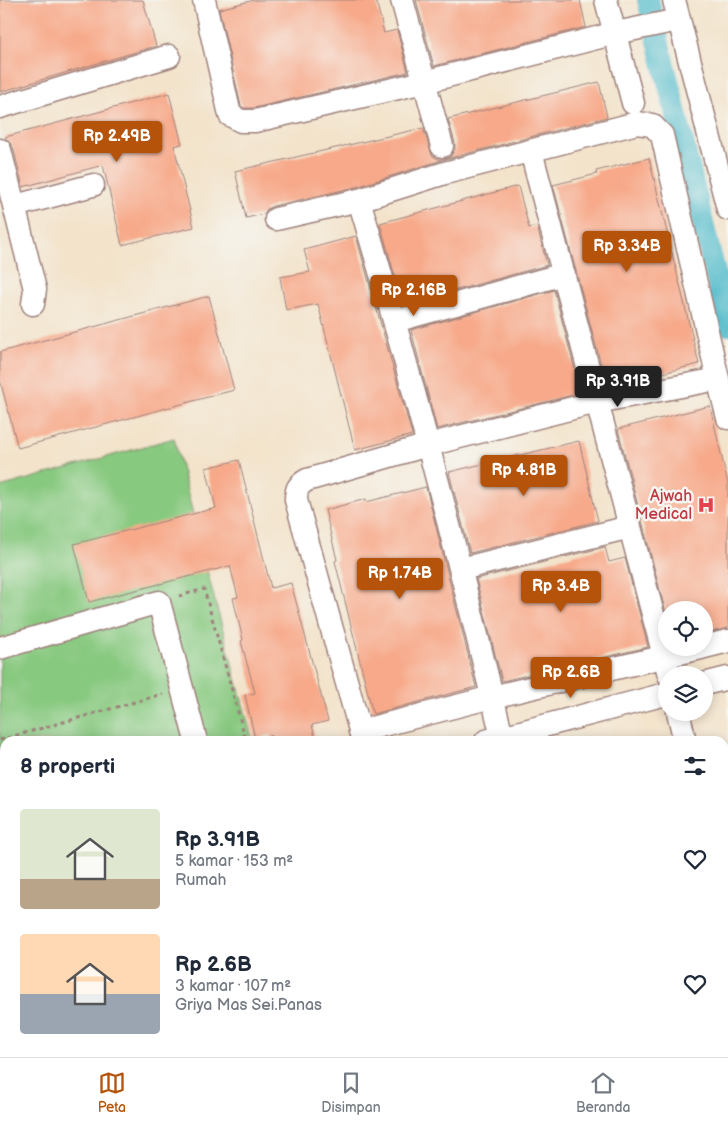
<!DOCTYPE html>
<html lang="id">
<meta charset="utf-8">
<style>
body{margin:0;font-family:"Balsamiq Sans",sans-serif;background:#f2f2f3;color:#1f2937;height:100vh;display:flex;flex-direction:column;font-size:19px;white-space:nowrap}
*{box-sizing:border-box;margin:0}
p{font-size:16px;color:#747a83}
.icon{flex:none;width:28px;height:28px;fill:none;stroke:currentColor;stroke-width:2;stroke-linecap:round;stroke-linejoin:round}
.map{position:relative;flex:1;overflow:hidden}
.side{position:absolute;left:0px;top:736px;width:729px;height:321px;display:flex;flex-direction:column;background:#fff;border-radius:15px 15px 0 0;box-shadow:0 2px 12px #0003}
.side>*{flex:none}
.controls{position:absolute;left:658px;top:601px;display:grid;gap:10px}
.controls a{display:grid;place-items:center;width:55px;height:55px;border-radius:50%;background:#fff;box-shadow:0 2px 12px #0003;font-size:25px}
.price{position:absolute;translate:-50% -42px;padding:0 11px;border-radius:5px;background:#b45309;color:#fff;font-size:16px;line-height:32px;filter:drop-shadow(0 1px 2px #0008)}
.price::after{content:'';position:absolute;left:50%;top:30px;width:15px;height:11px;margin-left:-8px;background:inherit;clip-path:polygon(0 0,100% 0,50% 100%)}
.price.on{background:#222;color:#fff}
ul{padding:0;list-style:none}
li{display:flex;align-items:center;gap:15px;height:125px;padding:0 20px}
li span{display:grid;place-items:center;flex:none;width:140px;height:100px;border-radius:5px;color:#555}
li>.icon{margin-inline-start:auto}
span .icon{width:60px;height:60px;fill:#fffc;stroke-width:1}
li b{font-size:21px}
h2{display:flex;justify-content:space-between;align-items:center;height:60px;padding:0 20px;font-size:21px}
.tab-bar{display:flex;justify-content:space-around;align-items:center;height:70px;border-top:1px solid #e0e1e3;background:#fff;font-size:14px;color:#747a83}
.tab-bar a{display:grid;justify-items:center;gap:2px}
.tab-bar .on{color:#b45309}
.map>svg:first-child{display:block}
.green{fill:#88c980;stroke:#697456}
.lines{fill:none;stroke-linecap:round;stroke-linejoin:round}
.canal{stroke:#4db9c9;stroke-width:22}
.building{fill:#f7a989}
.minor-casing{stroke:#9e817b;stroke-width:25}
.path{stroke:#9e817b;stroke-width:3;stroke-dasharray:4 4;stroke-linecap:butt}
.minor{stroke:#fff;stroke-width:22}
.labels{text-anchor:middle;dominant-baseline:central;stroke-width:5;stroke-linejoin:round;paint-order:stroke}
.health-label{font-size:16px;fill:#be3a42;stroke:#f6f6f2;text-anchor:end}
</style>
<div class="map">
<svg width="728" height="1057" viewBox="0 0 728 1057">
<rect width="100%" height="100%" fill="#f6f6f2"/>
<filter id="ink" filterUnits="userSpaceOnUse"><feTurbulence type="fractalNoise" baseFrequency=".02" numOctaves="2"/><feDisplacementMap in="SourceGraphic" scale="10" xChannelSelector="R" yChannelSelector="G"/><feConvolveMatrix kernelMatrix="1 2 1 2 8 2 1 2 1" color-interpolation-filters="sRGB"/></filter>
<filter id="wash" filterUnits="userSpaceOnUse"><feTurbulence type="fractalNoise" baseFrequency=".0096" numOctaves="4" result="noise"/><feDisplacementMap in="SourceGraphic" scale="20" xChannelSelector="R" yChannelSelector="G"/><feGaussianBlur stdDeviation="1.12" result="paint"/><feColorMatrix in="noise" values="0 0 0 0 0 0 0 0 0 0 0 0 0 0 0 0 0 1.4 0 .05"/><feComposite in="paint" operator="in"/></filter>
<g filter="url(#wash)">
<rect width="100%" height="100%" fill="#f3e3cb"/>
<path class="green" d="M174 438 211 586 253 741H5V1052H337L339 1057H0V487Z"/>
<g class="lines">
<path class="canal" d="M648 0 728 325"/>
</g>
<g id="blocks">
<g class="building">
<path d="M0 0H143L156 46 0 92Z"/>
<path d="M254 0H376L384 33 397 30 408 72 254 108H244L241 106 219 9Z"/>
<path d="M416 0H580L586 27 434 66Z"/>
<path d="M599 82 607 117 442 160 356 187 273 206 267 209 264 214 246 218 235 171 423 128 432 155 438 159H445L451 156 455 149V143L448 119Z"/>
<path d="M169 93 182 144 174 146 194 227 122 245 103 165 23 187 13 147 5 137Z"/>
<path d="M649 158 699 364 642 378 643 380 607 387 553 185 597 174 596 171Z"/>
<path d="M518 186 529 228 537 226 547 265 403 305 380 223Z"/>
<path d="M356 236 412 435 355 450 318 304 286 310 280 277 310 272 304 250Z"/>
<path d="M554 290 581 393 437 429 411 330Z"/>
<path d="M209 296 234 390 18 448 0 380V352Z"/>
<path d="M710 406 728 484V628L704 634V610H666V613L618 429Z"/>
<path d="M579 441 598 521 470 553 449 472Z"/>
<path d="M239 460 271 588 291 583 328 721 312 725 316 741H272L270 735 255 739 245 695 255 693 241 641 243 640 233 598 238 597 230 566 89 602 74 544 216 508 206 468Z"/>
<path d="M426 487 476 687 373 714 335 561 337 560 325 510 366 499V502Z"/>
<path d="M605 547 609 562 625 558 648 647 502 681 476 579Z"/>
</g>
</g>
</g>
<g filter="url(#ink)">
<use href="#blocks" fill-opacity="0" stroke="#9e817b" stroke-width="1"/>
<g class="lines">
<g class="minor-casing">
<g id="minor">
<path d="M204 0 230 115 241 121H255L424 82 616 33 678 20"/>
<path d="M402 0 442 146"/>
<path d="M606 0 633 103"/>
<path d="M674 0 728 209"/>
<path d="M0 107 169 56"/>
<path d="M0 150 35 289 33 304"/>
<path d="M531 151 669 675"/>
<path d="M359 200C413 379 459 560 503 741"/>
<path d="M15 206 93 185"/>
<path d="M276 219 359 200 445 173 637 123 652 125 662 135 718 379 728 418"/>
<path d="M395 321 564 274"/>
<path d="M461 569 630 527"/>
<path d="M704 647 728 641"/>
<path d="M0 648 159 602 196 741"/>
<path d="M704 684 728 678"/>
<path d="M678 712 685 741"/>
<path d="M360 731 492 697 701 648"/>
<path d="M363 741 296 500C296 489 298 485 307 480L428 445 597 402 718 379"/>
<path d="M486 741 666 694"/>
<path d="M724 903 728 921"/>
<path d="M724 975 728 973"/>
<path d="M280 1052 281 1057"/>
<path d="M444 1052 446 1057"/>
<path d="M579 1052 580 1057"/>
</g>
</g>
<g class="path">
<path d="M179 596 204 589 246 741"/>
<path d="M0 740 163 694"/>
<path d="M0 835 5 833"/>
<path d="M0 883 5 881"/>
<path d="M0 1006 5 1005"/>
<path d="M0 1046 1 1049 5 1048"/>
<path d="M29 1052 30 1057"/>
<path d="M79 1052 80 1057"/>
<path d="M138 1052 140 1057"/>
<path d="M178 1052 179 1057"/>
<path d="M183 1052 184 1057"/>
<path d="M216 1052 217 1057"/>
<path d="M331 1052 332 1057"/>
<path d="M155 1057 171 1052"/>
</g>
<use href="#minor" class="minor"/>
</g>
</g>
<defs>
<g id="hospital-bare" transform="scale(1.35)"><path d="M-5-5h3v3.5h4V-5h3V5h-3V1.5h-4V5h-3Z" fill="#e0444e" stroke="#f6f6f2" stroke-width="2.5" paint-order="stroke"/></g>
</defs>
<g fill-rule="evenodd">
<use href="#hospital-bare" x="706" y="505"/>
</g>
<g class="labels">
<g class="health-label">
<text x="692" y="496">Ajwah<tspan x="692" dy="18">Medical</tspan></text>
</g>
</g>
</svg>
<div class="controls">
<a><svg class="icon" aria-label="locate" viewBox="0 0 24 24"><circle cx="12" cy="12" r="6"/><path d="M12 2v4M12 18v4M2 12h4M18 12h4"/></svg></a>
<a><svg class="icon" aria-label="layers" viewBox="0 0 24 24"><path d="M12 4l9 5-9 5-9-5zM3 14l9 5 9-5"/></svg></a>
</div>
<b class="price" style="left:117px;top:163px">Rp 2.49B</b>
<b class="price" style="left:627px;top:273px">Rp 3.34B</b>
<b class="price" style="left:414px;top:317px">Rp 2.16B</b>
<b class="price on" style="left:618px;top:408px">Rp 3.91B</b>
<b class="price" style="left:524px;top:497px">Rp 4.81B</b>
<b class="price" style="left:400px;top:600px">Rp 1.74B</b>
<b class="price" style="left:561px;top:613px">Rp 3.4B</b>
<b class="price" style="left:571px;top:699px">Rp 2.6B</b>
<section class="side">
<h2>8 properti<svg class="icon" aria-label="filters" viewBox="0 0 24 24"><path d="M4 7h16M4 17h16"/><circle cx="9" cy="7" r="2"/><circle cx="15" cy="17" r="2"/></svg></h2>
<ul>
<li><span style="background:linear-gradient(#dfe7d0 70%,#b9a48a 0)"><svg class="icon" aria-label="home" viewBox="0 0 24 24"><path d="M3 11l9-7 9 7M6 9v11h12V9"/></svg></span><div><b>Rp 3.91B</b><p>5 kamar · 153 m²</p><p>Rumah</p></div><svg class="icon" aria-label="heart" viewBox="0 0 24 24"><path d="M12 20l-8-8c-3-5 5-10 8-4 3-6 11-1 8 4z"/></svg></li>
<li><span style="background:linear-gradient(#ffd9b3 60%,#9aa5b1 0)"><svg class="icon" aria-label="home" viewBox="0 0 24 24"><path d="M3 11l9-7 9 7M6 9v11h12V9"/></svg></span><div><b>Rp 2.6B</b><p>3 kamar · 107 m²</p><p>Griya Mas Sei.Panas</p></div><svg class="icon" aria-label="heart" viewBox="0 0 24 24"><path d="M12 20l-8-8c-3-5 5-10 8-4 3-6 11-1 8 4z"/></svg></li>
</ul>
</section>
</div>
<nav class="tab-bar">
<a class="on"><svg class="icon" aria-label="map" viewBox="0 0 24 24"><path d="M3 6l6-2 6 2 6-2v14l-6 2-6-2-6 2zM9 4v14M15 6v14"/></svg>Peta</a>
<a><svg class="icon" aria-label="saved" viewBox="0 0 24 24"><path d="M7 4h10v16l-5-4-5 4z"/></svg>Disimpan</a>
<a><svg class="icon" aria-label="home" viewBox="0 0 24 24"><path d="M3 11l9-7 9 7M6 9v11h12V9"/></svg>Beranda</a>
</nav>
